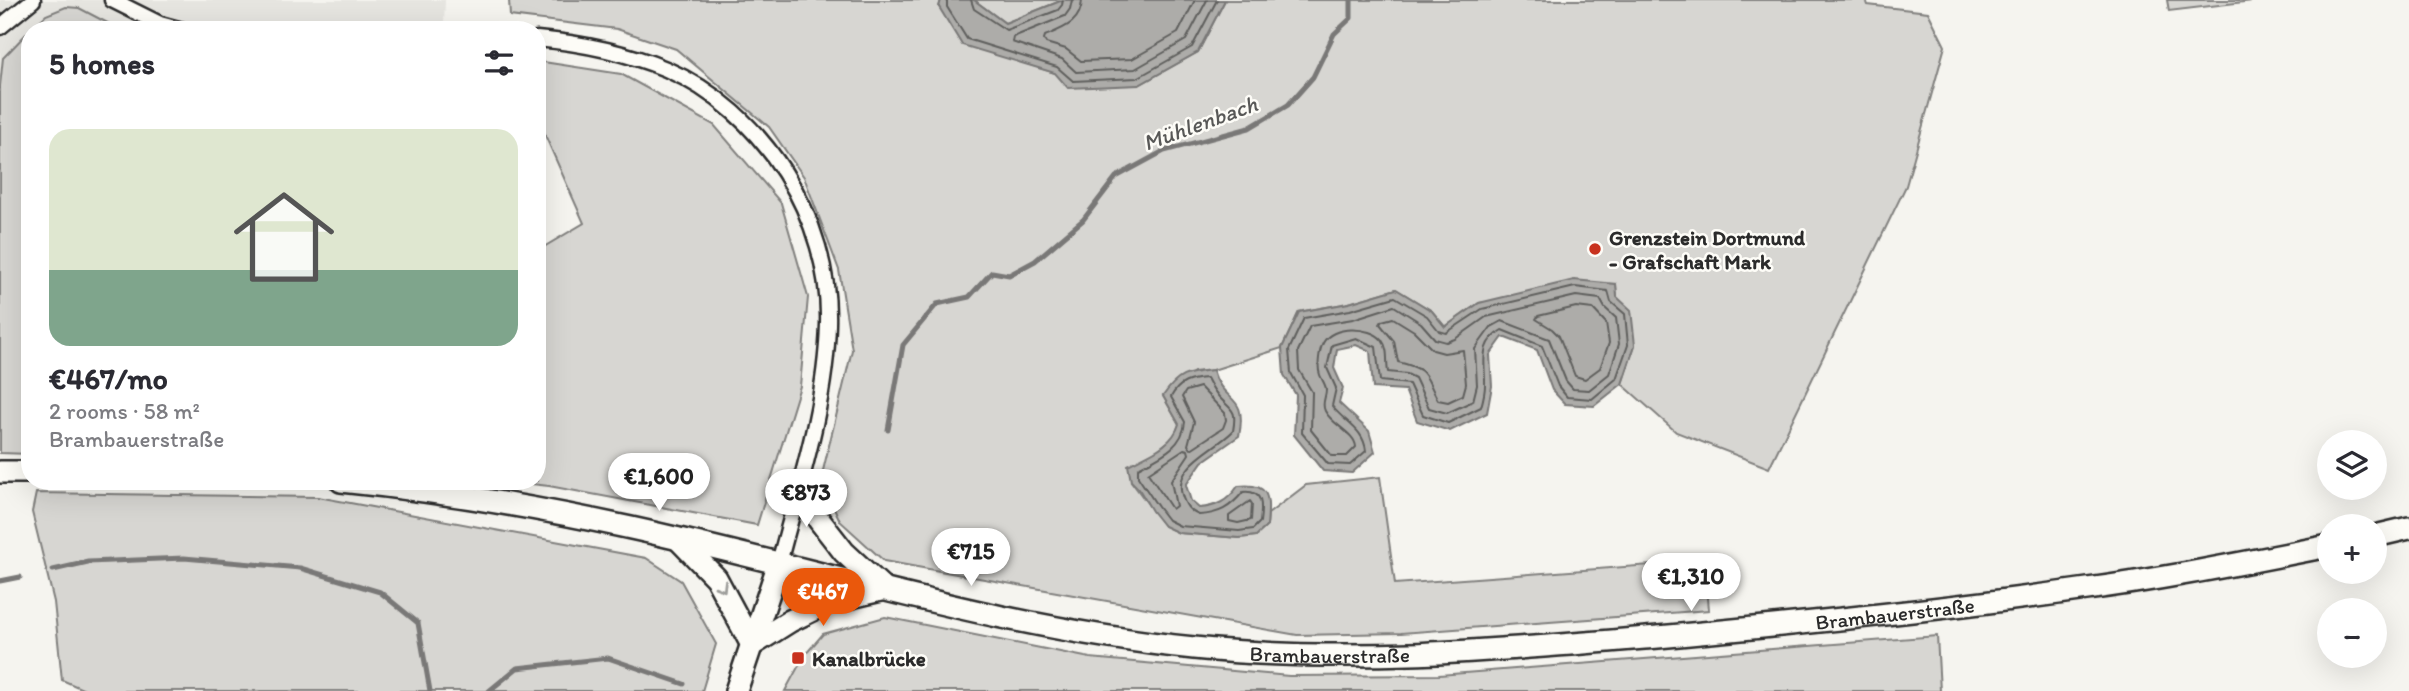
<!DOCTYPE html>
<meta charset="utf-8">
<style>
body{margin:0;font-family:Itim,sans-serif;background:#f2f2f3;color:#2b2b33;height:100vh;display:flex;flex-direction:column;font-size:26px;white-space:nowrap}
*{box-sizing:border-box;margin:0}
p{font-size:23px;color:#7c7c81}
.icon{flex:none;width:38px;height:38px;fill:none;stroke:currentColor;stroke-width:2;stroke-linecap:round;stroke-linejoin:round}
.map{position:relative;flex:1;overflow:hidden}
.side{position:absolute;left:21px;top:21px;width:525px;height:469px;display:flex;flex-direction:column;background:#fff;border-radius:28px;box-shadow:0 7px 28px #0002}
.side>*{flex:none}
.buttons{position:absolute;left:2317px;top:430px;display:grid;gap:14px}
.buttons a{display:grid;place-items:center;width:70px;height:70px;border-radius:50%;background:#fff;box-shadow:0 7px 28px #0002;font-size:35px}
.price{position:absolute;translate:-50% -60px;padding:0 16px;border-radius:24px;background:#fff;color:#222;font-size:23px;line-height:46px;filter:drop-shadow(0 2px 4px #0008)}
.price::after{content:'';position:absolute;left:50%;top:42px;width:21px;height:16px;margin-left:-10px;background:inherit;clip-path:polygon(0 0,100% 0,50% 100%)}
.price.active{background:#ea580c;color:#fff}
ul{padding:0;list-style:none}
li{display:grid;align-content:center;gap:14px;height:371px;padding:0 28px}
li+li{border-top:2px solid #e1e1e2}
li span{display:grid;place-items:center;height:217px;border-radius:21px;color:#555}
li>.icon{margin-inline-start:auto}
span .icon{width:126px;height:126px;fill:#fffc;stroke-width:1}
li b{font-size:30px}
h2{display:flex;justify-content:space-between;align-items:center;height:84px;padding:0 28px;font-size:30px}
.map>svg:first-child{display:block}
.built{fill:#e6e5e0}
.green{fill:#d7d6d2;stroke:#81807e;stroke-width:2}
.water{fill:#adaca9;stroke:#797877;stroke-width:2}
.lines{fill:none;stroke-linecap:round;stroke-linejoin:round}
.shore{stroke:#5f5f5d;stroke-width:2}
.stream{stroke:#797877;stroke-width:5}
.street-casing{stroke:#2b2b2b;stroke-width:19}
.secondary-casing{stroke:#2b2b2b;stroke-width:26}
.street{stroke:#fdfcf7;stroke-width:14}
.secondary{stroke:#fdfcf7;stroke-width:21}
.oneway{stroke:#9e9e9b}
.poi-dot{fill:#c8321e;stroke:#fdfcf7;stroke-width:2.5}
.labels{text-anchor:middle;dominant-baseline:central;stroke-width:5;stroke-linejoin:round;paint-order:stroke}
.poi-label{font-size:21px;font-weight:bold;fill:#2b2b2b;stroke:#fdfcf7;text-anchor:start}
.street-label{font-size:21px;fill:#2b2b2b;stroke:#fdfcf7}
.water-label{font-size:23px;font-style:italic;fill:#585857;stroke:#fdfcf7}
</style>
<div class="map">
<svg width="2409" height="691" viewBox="0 0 2409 691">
<rect width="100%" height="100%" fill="#f5f4ef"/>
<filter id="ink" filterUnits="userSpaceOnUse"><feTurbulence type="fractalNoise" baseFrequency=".0143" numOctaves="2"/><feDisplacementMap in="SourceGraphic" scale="14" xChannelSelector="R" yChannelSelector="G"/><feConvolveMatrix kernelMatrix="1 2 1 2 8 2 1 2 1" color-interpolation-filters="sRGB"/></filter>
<g filter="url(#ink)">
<path class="built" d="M0 0H445L444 25 355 30H30V59L0 75Z"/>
<g class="green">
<path d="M509 0H941L939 7 1018 61 1055 73 1139 85 1198 52 1225 0H1866L1868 5 1928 12 1945 46 1906 186 1769 468 1676 432 1622 384 1635 345 1617 297 1616 284 1479 303 1445 327 1432 311 1396 289 1349 303 1299 312 1282 348 1213 370 1194 372 1163 396 1179 424 1175 436 1160 448 1131 481 1164 526 1179 533 1239 538 1256 536 1267 526 1268 514 1306 485 1380 477 1395 584 1705 561 1709 610 1401 633 1297 635 884 561 840 521 821 479 852 350 839 270 804 177 769 127 676 49 617 29 510 16Z"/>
<path d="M974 0H1063L1005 23Z"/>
<path d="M2167 0H2261L2169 11Z"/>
<path d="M66 7 79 8 121 30H30L46 15Z"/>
<path d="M30 30V454L0 453V86L3 58Z"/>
<path d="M537 61 621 74 714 125 781 203 808 297 800 386 757 525 549 486 505 481H537V251L584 223 537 117Z"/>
<path d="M36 493 318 497 646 558 681 581 716 644 702 691H87L62 680 54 602 32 512Z"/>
<path d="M885 617 1090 658 1289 676 1439 675 1937 636 1940 691H785L804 656 823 634Z"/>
</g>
<g class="water">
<path d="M941 0H974L1005 23 1063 0H1225L1198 52 1139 85 1068 88 1055 73 962 45 939 7Z"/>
<path d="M1574 280 1616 284 1617 297 1631 310 1635 345 1622 384 1594 406 1565 404 1552 390 1537 350 1503 337 1490 355 1492 386 1487 413 1450 431 1417 421 1405 390 1373 388 1370 351 1356 345 1337 349 1334 368 1343 388 1339 403 1369 431 1375 452 1352 473 1323 471 1294 435 1296 395 1284 375 1282 348 1299 312 1349 303 1396 289 1432 311 1445 327 1479 303Z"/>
<path d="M1213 370C1223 405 1248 392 1239 436L1202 462 1186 485 1191 501 1199 508C1216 507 1228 501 1238 486 1272 482 1269 499 1267 526L1256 536 1239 538 1179 533 1164 526 1152 511 1139 489 1131 481 1128 465C1148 454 1172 447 1179 424L1163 396C1178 374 1186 373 1213 370Z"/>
</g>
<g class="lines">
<g class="shore">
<path d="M947 0V7L967 39 1057 67 1073 81 1137 78 1192 47 1217 0"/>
<path d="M971 0 974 9 1006 30 1058 10 1062 5 1063 0"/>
<path d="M1072 0 1070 9 1065 16 1013 37 1012 42 1062 59 1076 72 1135 69 1186 40 1207 0"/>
<path d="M1082 0C1081 23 1064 28 1045 36L1044 39 1046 43 1066 49 1081 61 1132 59 1178 33 1195 0"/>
<path d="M1575 287 1608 291 1611 302 1625 314 1628 345 1616 379 1592 399 1567 397 1558 386 1542 346 1502 330C1477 344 1486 363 1485 385 1485 392 1483 400 1481 407L1448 423 1423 415 1409 384 1380 381 1376 347 1356 338 1332 345 1327 368 1336 388 1332 406C1345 423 1364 429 1366 451L1350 465 1328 464 1302 433 1303 395 1291 373 1289 350 1304 318 1350 310 1395 297 1427 316 1439 331 1446 333 1482 309Z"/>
<path d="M1576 296 1600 299 1605 308 1616 318 1619 344 1609 374 1589 390 1573 389 1566 381 1549 339 1502 321 1491 327 1475 349 1477 385 1473 401 1447 413 1429 408 1415 378 1407 374 1388 372C1386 362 1389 349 1382 340 1370 326 1332 325 1323 343 1319 351 1317 367 1320 375 1322 380 1326 385 1326 390 1326 398 1321 403 1325 411 1332 425 1355 433 1356 447L1347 456H1332L1311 430 1312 392 1299 370 1298 351 1310 326 1353 319 1394 306 1421 323 1435 339 1446 342 1455 339 1486 317Z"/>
<path d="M1576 307 1593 309 1606 323 1609 343 1600 368 1585 379 1575 376 1559 336 1552 329 1536 319 1538 316Z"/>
<path d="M1393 318 1414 331 1433 350 1444 353 1463 350 1466 384 1463 395 1448 402 1438 400C1423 374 1431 370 1398 362L1394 341 1380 324 1382 321Z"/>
<path d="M1207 378C1210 384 1214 391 1219 397 1232 411 1237 409 1233 431 1216 449 1173 465 1182 495 1185 505 1189 511 1199 515 1219 514 1230 508 1243 492 1264 490 1262 506 1260 522L1253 529 1239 531 1180 526 1168 520 1158 507 1138 477V468C1158 457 1183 448 1185 422L1171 397C1179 382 1190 379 1207 378Z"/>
<path d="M1200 387 1225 413 1226 420 1223 428 1191 449 1188 445 1194 422 1182 397 1186 391Z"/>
<path d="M1184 449 1188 450 1189 454 1171 481 1176 506 1172 509 1148 473Z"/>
<path d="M1250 501 1252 504 1251 520 1238 523 1229 521V516Z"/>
</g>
<g class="stream">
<path d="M888 430 903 345 937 304 969 297 992 272 1009 275 1035 261 1083 220 1116 177 1164 151 1249 128 1288 105 1313 77 1334 34 1351 18V0"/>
<path d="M53 570 88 562 184 558 300 568 380 592 418 623 430 691"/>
<path d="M0 581 20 577"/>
<path d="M489 691 517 668 608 658 684 684"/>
</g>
<g class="street-casing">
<g id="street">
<path d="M112 0 160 24 182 30"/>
<path d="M0 27 33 0"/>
<path d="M537 39C581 43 625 52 666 69 764 111 831 219 828 324 826 405 799 486 779 563"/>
</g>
</g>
<g class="secondary-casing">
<g id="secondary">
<path d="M0 472H30"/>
<path id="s1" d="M341 481C439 491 535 507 631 528 818 569 1003 629 1194 648 1349 664 1504 650 1658 637 1799 624 1940 610 2080 590 2164 579 2247 562 2329 546"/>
<path d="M799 486 819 520 844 552 883 588"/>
<path d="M2375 536 2409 528"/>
<path d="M678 539 716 578 752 645"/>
<path d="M752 645 790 621 829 602 881 590"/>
<path d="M736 691 779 563"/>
</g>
</g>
<use href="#street" class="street"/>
<use href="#secondary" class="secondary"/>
</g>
<defs><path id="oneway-chevron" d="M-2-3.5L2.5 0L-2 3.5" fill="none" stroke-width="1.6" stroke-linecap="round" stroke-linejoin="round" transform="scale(1.75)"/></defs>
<use class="oneway" href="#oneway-chevron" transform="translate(722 587) rotate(59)"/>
</g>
<g class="poi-dot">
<circle cx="1595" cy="249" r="7"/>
<rect x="791" y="651" width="14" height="14" rx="3.5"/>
</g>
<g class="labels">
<g class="poi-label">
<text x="1609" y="237">Grenzstein Dortmund<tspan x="1609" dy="24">- Grafschaft Mark</tspan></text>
<text x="812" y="658">Kanalbrücke</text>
</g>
<g class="street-label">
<text stroke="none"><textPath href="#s1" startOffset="1573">Brambauerstraße</textPath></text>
<text stroke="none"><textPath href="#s1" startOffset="1006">Brambauerstraße</textPath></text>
</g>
<g class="water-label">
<text transform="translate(1200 123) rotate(-20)">Mühlenbach</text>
</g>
</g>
</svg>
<div class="buttons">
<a><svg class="icon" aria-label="layers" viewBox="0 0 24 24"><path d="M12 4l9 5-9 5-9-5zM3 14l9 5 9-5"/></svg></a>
<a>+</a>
<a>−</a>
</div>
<b class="price" style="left:659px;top:513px">€1,600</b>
<b class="price" style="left:806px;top:529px">€873</b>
<b class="price" style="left:971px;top:588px">€715</b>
<b class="price" style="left:1691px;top:613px">€1,310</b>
<b class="price active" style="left:823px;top:628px">€467</b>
<section class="side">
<h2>5 homes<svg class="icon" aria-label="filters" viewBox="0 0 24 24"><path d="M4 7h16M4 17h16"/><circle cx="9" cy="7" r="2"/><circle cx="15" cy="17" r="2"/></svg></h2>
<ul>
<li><span style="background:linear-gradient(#dfe7d0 65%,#7fa58c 0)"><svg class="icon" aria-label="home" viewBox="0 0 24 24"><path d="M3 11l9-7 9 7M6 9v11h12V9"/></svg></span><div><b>€467/mo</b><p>2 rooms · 58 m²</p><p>Brambauerstraße</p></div></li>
</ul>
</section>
</div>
